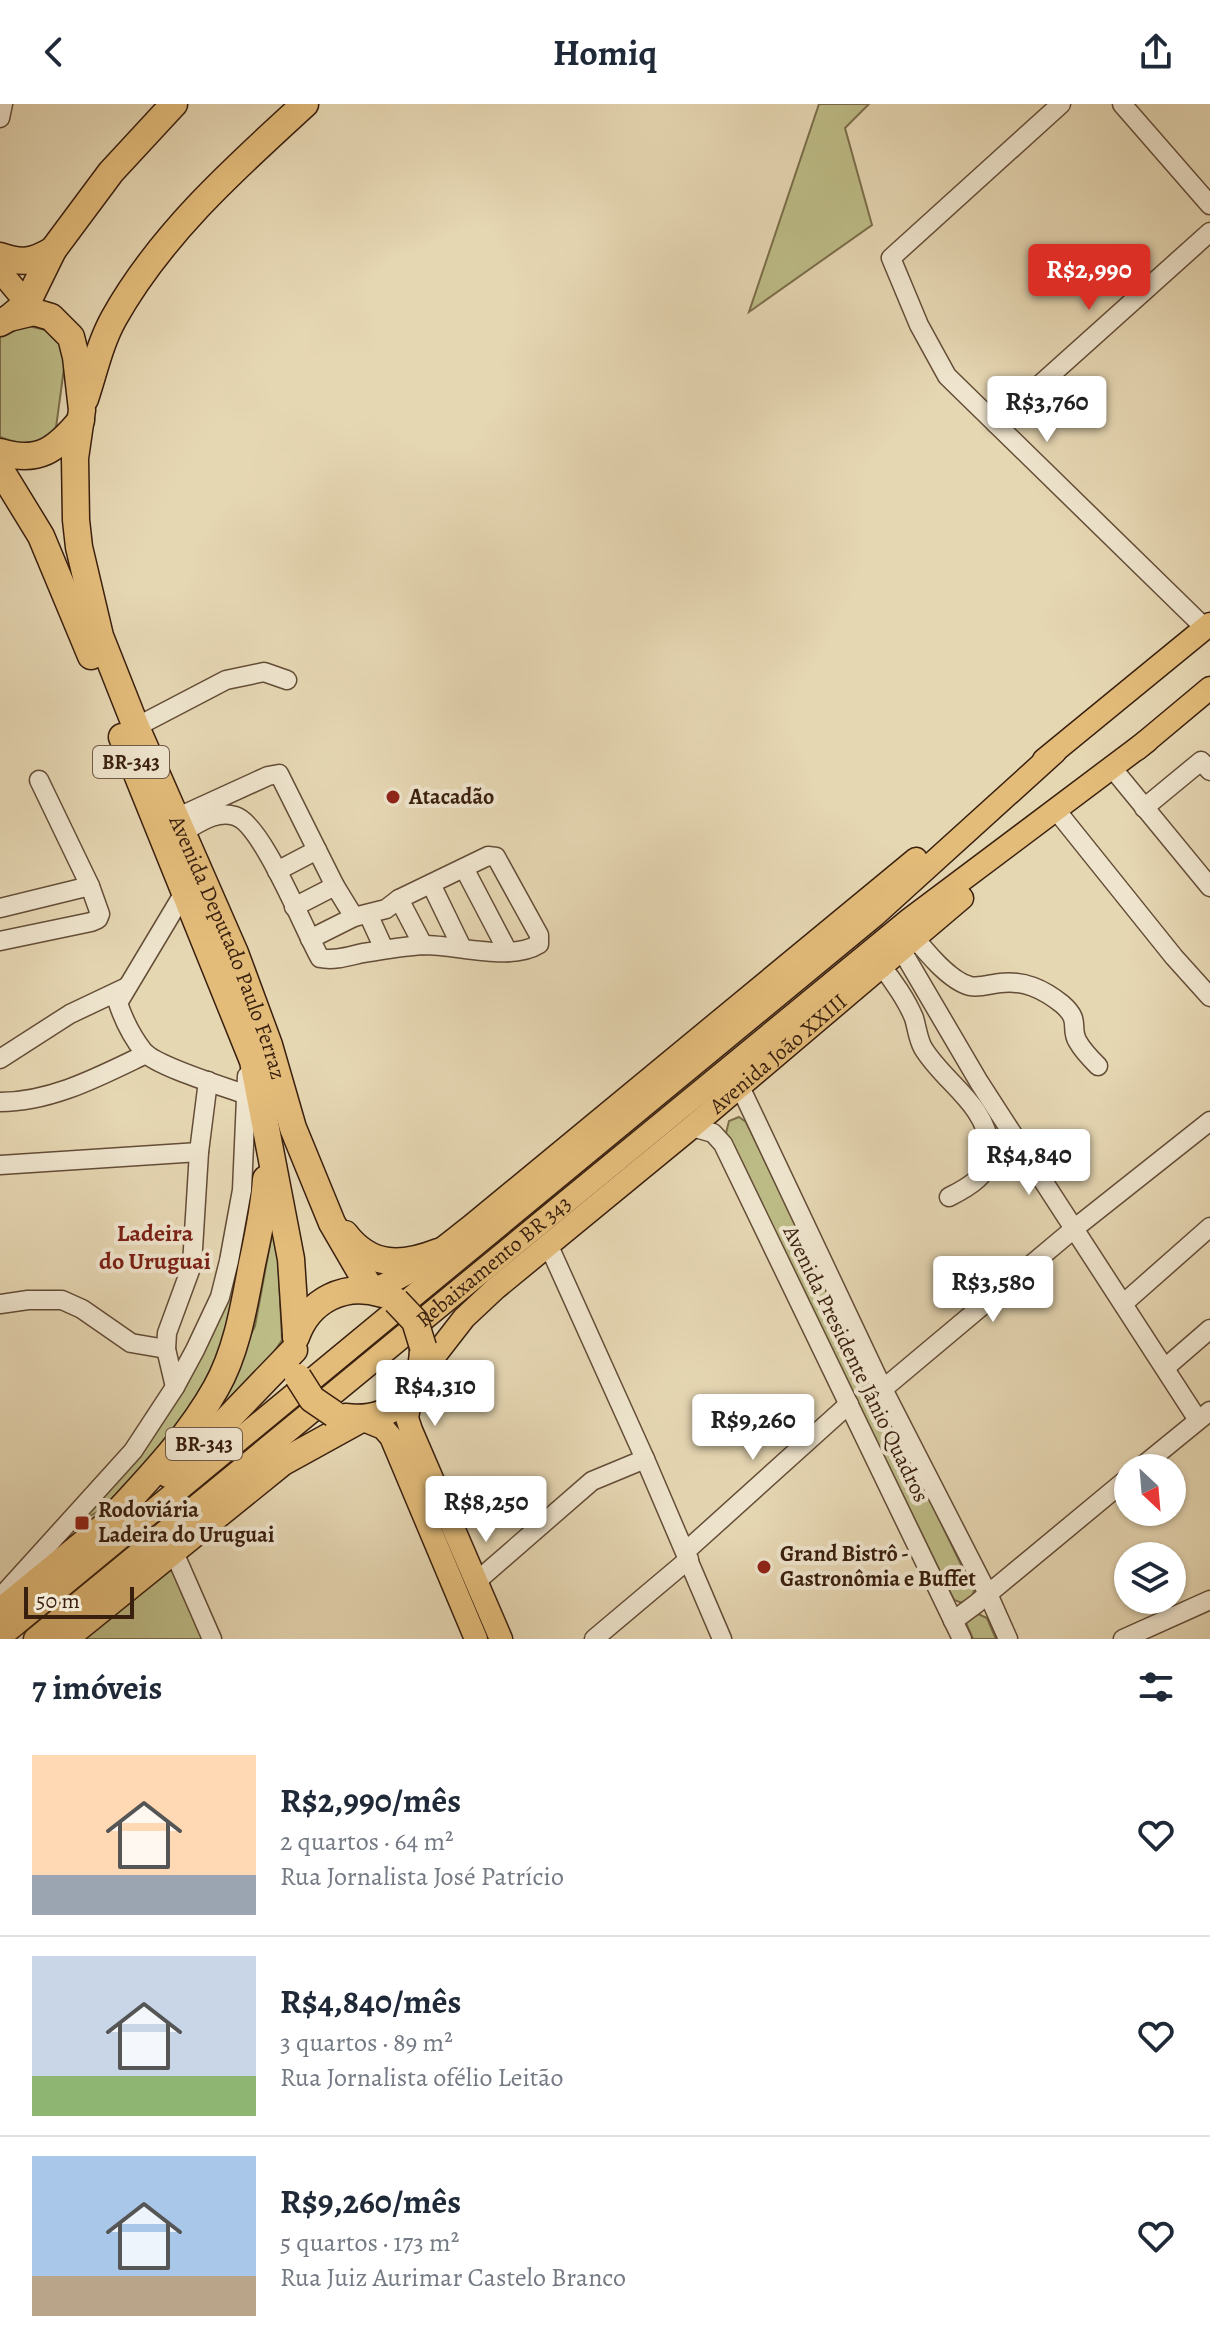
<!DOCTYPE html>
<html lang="pt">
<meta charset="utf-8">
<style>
body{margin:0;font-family:Alegreya,serif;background:#f6f6f7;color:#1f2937;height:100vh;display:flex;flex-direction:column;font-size:30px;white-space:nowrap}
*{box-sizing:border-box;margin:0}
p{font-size:26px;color:#747a83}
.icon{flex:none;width:44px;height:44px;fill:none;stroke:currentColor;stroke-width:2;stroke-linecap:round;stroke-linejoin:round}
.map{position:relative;height:1535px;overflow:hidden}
.sheet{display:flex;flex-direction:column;background:#fff;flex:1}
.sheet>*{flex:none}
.needle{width:52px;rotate:154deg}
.controls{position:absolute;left:1114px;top:1350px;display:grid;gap:16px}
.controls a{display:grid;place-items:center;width:72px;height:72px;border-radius:50%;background:#fff;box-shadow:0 2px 6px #0004;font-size:40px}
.scale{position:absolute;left:24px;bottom:20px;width:110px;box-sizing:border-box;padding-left:8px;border:4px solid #391f0e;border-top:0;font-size:22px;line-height:28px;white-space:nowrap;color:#391f0e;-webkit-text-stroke:6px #efe5ce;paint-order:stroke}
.price{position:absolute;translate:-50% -68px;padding:0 18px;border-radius:8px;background:#fff;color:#222;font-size:26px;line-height:52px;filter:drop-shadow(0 2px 4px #0008)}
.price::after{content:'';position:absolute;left:50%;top:48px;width:24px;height:18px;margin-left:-12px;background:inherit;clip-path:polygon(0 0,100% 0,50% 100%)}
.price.active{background:#d93025;color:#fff}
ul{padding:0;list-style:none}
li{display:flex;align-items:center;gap:24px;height:200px;padding:0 32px}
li+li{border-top:2px solid #e0e1e3}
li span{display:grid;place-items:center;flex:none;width:224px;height:160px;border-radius:0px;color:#555}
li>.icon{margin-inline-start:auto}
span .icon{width:96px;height:96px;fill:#fffc;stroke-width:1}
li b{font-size:34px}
h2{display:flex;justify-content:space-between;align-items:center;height:96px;padding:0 32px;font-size:34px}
header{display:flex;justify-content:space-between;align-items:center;height:104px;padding:0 32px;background:#fff;font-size:36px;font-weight:600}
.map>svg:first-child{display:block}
.green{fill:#bdbc87;stroke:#7b6e4a;stroke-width:2}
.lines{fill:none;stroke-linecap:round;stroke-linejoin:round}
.minor-casing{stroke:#644d37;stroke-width:21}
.major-casing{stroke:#391f0e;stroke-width:25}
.highway-casing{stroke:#391f0e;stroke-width:29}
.minor{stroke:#efe5ce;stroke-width:18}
.major{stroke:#e3bc7a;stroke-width:22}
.highway{stroke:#e3bc7a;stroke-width:26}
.highway-bridge-casing{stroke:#391f0e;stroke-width:29;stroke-linecap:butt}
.highway-bridge{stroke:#e3bc7a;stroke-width:26}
.poi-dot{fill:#8f2418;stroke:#efe5ce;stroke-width:3}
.labels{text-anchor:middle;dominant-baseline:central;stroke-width:8;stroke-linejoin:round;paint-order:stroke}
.shield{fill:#efe5ce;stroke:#705a48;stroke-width:2}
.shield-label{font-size:20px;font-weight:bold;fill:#391f0e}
.poi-label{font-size:22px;font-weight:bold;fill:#391f0e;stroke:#efe5ce;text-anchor:start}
.street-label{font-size:22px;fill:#391f0e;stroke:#efe5ce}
.neighbourhood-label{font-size:24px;font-weight:bold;fill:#7a1f14;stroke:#efe5ce}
</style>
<header><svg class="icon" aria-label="back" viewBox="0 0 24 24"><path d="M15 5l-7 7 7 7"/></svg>Homiq<svg class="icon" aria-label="share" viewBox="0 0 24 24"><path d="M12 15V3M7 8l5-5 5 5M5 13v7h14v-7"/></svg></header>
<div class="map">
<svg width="1210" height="1535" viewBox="0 0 1210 1535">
<rect width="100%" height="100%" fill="#e6d7b3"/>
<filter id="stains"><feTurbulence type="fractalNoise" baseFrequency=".0025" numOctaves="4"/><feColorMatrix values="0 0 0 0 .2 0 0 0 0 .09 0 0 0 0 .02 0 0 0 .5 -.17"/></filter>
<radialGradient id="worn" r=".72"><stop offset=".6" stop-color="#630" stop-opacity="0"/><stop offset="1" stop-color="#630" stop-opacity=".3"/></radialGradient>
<g class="green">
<path d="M819 0H869L845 24 872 121 749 208Z"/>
<path d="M24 221 54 228 67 242 55 331C35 342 21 341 0 333V229Z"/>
<path d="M739 1013 746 1018 974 1487 972 1492 962 1499 954 1496 726 1029 729 1017Z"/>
<path d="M252 1051 249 1127 220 1248 187 1315 102 1405 77 1420 187 1276Z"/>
<path d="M276 1108 282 1236 245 1292 205 1328 255 1222Z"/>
<path d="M172 1461 204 1535H81Z"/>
<path d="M976 1509 987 1514 996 1535H973L966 1519 969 1513Z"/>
</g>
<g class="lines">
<g class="minor-casing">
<g id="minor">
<path d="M1061 0 891 154 919 221 947 272 1205 524"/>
<path d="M1122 0 1210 101"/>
<path d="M0 14 3 0"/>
<path d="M996 320 1210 128"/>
<path d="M136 623 226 576 264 568 287 576"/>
<path d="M1113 665 1210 783"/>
<path d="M39 676 90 782"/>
<path d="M1144 704 1201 657 1210 667"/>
<path d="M1060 711 1174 853 1210 893"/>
<path d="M176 714 268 672 279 670 335 782 354 813 386 805 399 795 488 752 496 753 539 831V840C510 858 458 841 424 841 404 842 383 846 363 849 349 852 335 857 320 854 304 826 262 719 235 712 216 706 199 719 183 728"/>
<path d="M464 764 508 848"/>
<path d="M277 767 317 746"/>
<path d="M431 780 462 844"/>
<path d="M185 787 118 899C124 917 132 933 144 948 158 963 225 983 247 991"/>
<path d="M399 795 423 841"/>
<path d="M294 803 335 782"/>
<path d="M0 804 90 782 100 810 98 815 91 818 0 837"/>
<path d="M368 810 384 845"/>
<path d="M914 833C927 849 950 877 970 882 980 884 990 880 1000 879 1024 876 1043 885 1062 900 1082 917 1069 924 1078 938 1083 947 1091 955 1098 962"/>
<path d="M310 835 354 813"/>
<path d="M901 845 979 978 1198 1316"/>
<path d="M881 862C893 876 907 897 914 914 917 924 918 935 923 944 945 980 986 999 990 1045 991 1071 969 1083 949 1093"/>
<path d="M0 955 70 910 127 883"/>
<path d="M743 980V989L883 1285 988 1490 1008 1535"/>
<path d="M0 998C52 998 100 972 146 950"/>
<path d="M692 1023 713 1029 723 1040 962 1535"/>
<path d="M0 1061 199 1048"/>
<path d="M548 1140 645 1355 722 1535"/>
<path d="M1124 1199 1210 1123"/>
<path d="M0 1200 28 1196H62L82 1205 131 1239 166 1245"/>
<path d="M1165 1264 1210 1225"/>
<path d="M175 1283 166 1245 167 1229 192 1161 199 1048 208 977"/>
<path d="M883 1285 1075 1124 1210 1017"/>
<path d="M1140 1364 1210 1307"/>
<path d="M173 1446 212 1535"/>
<path d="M686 1447 849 1300"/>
<path d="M477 1477 592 1377 645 1355"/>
<path d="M0 1494 133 1347 175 1283 195 1246 220 1193 229 1157 242 1086 247 972"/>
<path d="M953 1517 976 1500 1128 1374"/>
<path d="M594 1535 689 1455"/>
<path d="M1123 1535 1210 1496"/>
</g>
</g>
<g class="major-casing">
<g id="major">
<path d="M0 167 34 208"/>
<path d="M1137 645 1210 584"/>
<path d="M1044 656 1210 520"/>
<path d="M371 1186C408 1174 439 1147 470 1123L916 755"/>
<path id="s1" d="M419 1272 464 1214 496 1184 692 1023 962 794"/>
<path d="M412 1286 407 1314 411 1326 501 1535"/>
<path d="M361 1315 383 1324 391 1333 476 1535"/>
<path d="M0 1533 875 811 1055 648"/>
<path id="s2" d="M35 1535 910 815 1147 637"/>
</g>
</g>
<g class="highway-casing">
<g id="highway">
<path d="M0 152C23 160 32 158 53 146"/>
<path d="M9 214 27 199 53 146 111 68 174 0"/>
<path id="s3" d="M0 219 9 214 34 208 51 213 71 233 76 253 82 306 75 354 76 416 79 443 100 532 136 623 235 849 269 941 293 1024 332 1119 371 1186"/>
<path d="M85 295C94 268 100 239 114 214 161 130 235 64 305 0"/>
<path d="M0 348C39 360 57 345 81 316"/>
<path d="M0 365 41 432 91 552"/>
<path d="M122 633 253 957 291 1155 296 1231"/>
<path d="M345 1130C371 1164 402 1162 438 1148"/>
<path d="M296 1233C309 1196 345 1178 382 1190"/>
<path d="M345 1313C392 1319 423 1289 423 1243"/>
<path d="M168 1370 219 1324 294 1246"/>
<path d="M104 1423C144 1379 187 1336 216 1284 237 1247 244 1202 252 1160 258 1132 264 1105 266 1075"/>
<path d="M0 1508 116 1413"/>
<path d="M64 1535 283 1358 361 1315"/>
</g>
</g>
<use href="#minor" class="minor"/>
<use href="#major" class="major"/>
<use href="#highway" class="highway"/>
<g class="highway-bridge-casing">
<g id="highway-bridge">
<path d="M396 1197 415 1217 423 1243"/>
<path d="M298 1273 312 1295 334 1310"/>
</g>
</g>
<use href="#highway-bridge" class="highway-bridge"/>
</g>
<g class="poi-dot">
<circle cx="393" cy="693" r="8"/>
<rect x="74" y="1411" width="16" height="16" rx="4"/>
<circle cx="764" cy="1463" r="8"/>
</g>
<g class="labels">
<g class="shield">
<rect x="93" y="642" width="76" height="32" rx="6"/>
<rect x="166" y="1324" width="76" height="32" rx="6"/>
</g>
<g class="shield-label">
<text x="131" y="658">BR-343</text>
<text x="204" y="1340">BR-343</text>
</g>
<g class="poi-label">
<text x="409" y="693">Atacadão</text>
<text x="98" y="1406">Rodoviária<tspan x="98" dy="25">Ladeira do Uruguai</tspan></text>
<text x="780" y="1450">Grand Bistrô -<tspan x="780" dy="25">Gastronômia e Buffet</tspan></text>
</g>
<g class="street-label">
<text stroke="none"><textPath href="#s3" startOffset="722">Avenida Deputado Paulo Ferraz</textPath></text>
<text stroke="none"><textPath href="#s1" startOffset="484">Avenida João XXIII</textPath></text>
<text stroke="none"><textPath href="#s2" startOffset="594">Rebaixamento BR 343</textPath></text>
<text transform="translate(856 1260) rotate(64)">Avenida Presidente Jânio Quadros</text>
</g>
<g class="neighbourhood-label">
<text x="155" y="1129">Ladeira<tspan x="155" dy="28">do Uruguai</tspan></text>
</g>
</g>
<rect width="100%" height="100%" filter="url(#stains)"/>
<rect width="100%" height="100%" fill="url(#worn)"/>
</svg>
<div class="controls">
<a><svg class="needle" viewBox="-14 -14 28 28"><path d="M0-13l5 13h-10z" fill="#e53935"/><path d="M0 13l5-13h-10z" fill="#747a83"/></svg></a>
<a><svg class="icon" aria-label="layers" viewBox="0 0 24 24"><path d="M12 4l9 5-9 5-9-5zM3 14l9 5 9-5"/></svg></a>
</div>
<div class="scale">50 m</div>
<b class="price active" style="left:1089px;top:208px">R$2,990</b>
<b class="price" style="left:1047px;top:340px">R$3,760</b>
<b class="price" style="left:1029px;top:1093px">R$4,840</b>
<b class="price" style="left:993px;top:1220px">R$3,580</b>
<b class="price" style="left:435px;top:1324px">R$4,310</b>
<b class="price" style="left:753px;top:1358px">R$9,260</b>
<b class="price" style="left:486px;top:1440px">R$8,250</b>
</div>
<section class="sheet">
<h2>7 imóveis<svg class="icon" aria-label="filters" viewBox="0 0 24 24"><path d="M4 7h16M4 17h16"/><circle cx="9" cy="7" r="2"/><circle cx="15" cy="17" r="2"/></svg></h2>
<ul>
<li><span style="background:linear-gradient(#ffd9b3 75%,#9aa5b1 0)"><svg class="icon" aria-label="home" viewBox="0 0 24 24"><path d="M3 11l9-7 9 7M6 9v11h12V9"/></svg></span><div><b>R$2,990/mês</b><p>2 quartos · 64 m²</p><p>Rua Jornalista José Patrício</p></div><svg class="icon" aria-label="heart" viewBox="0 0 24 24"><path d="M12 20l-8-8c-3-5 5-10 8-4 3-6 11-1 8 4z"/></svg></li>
<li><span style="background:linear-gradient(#c9d6e8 75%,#8fb573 0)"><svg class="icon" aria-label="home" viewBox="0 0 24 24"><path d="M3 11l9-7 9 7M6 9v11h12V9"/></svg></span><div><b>R$4,840/mês</b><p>3 quartos · 89 m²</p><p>Rua Jornalista ofélio Leitão</p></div><svg class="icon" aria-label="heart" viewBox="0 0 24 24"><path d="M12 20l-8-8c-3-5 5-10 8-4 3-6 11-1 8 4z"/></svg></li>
<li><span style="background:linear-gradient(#a9c7e8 75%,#b9a48a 0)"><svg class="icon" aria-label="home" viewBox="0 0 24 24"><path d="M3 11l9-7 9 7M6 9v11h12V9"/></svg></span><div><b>R$9,260/mês</b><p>5 quartos · 173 m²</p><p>Rua Juiz Aurimar Castelo Branco</p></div><svg class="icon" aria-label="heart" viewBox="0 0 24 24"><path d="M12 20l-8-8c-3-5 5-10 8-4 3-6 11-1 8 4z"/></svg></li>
</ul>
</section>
